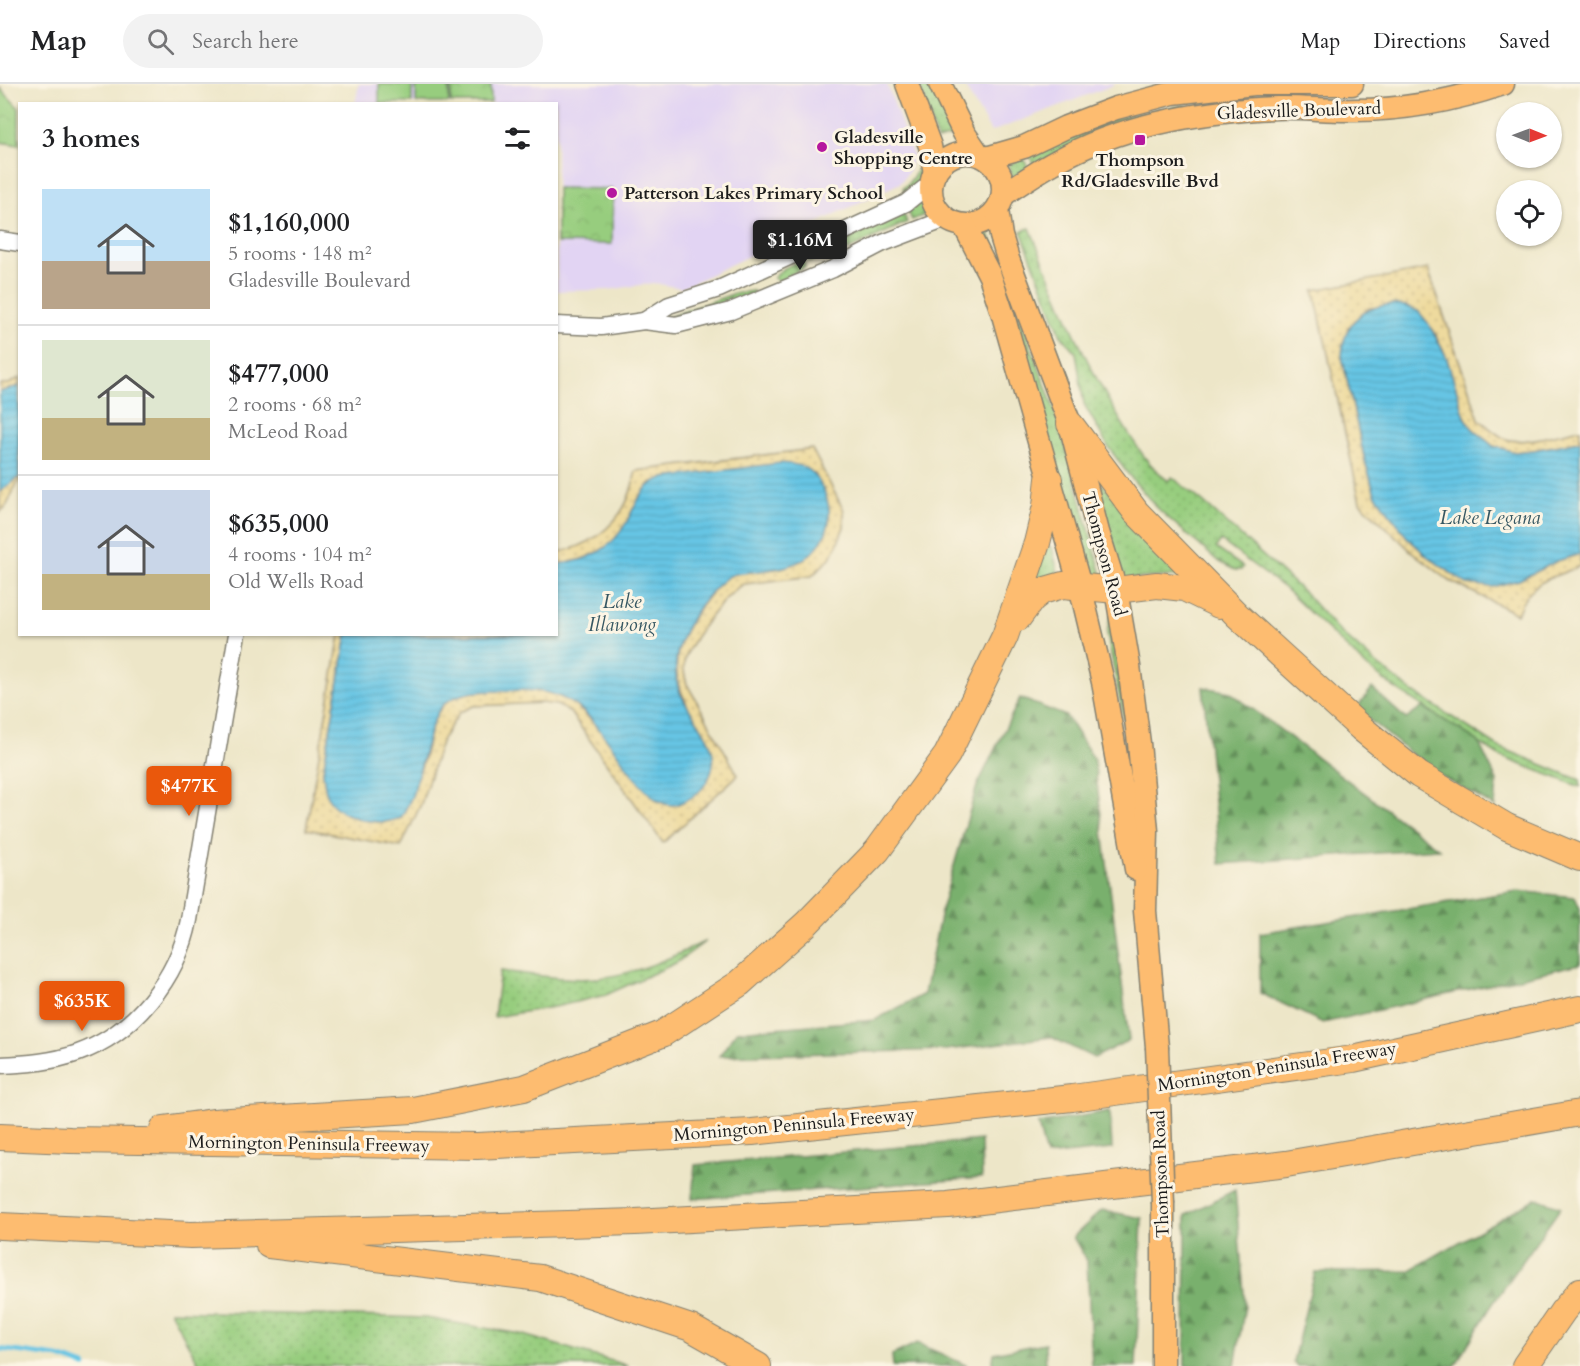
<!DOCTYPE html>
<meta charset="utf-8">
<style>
body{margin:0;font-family:Cardo,serif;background:#f2f2f2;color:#202124;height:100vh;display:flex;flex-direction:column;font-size:22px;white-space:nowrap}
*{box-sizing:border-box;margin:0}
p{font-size:20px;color:#757577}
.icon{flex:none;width:33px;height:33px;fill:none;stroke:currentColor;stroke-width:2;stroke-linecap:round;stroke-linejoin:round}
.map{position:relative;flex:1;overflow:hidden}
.drawer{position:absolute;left:18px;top:18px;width:540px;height:534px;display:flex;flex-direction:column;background:#fff;border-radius:0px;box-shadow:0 2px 4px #0004}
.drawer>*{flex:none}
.needle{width:39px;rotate:91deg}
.fabs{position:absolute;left:1496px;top:18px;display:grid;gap:12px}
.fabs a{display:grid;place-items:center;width:66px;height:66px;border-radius:50%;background:#fff;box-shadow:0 2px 4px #0004;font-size:30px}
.price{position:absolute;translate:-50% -51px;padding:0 14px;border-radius:6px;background:#ea580c;color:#fff;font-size:20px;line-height:39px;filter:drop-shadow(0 2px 3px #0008)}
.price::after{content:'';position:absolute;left:50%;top:36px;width:18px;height:14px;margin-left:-9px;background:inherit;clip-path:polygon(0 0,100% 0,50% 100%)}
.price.selected{background:#222;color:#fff}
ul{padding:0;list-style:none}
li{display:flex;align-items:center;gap:18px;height:150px;padding:0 24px}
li+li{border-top:2px solid #e0e0e0}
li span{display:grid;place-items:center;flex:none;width:168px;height:120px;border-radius:0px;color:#555}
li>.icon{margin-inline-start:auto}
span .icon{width:72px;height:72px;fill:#fffc;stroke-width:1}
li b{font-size:26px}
h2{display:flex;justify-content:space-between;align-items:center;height:72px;padding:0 24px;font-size:26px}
header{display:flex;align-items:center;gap:36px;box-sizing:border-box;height:84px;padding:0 30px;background:#fff;border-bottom:2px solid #e0e0e0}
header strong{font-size:28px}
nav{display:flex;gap:33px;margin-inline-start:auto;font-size:21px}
.search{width:420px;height:54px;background:#f2f2f2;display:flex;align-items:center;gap:15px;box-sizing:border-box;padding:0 21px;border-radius:33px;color:#757577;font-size:22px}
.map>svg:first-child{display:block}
.built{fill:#e2d4f3}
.grass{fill:url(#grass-dots);stroke:#5a744d;stroke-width:1.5}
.forest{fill:url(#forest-firs);stroke:#4a6644;stroke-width:1.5}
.sand{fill:url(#sand-dots);stroke:#857b5d;stroke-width:1.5}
.park{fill:url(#park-crowns);stroke:#5a744d;stroke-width:1.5}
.garden{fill:#97cd7e;stroke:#5a744d;stroke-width:1.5}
.water{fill:url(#water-rules);stroke:#417080;stroke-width:1.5}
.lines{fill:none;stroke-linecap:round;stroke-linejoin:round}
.stream{stroke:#66c5e4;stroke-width:4.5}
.minor-casing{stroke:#848172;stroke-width:19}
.major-casing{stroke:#848172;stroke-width:25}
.highway-casing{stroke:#848172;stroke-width:28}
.minor{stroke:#fff;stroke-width:16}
.major{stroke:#fdbc6f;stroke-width:22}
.highway{stroke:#fdbc6f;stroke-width:26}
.major-bridge-casing{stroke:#848172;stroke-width:25;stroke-linecap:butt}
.major-bridge{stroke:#fdbc6f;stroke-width:22}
.poi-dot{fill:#b5179e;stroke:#fcf5e5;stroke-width:2}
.labels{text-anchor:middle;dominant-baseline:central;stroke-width:6;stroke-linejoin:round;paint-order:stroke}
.street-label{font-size:18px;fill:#1c1c1c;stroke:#fcf5e5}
.poi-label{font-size:18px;font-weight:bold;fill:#1c1c1c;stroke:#fcf5e5;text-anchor:start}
.water-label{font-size:20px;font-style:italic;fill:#365762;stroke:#fcf5e5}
</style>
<header>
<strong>Map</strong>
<div class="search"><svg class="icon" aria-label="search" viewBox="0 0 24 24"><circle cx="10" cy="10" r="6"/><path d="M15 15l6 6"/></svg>Search here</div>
<nav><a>Map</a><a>Directions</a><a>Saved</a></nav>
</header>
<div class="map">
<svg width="1580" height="1282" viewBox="0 0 1580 1282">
<defs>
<pattern id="grass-dots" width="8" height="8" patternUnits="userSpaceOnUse" patternTransform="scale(1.5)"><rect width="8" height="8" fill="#97cd7e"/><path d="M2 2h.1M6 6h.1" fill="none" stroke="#82af6c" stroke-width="1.8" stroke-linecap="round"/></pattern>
<pattern id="forest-firs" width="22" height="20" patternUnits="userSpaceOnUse" patternTransform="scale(1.5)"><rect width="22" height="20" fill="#79b06d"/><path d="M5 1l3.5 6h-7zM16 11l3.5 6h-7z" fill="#628e59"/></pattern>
<pattern id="sand-dots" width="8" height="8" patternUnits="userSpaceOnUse" patternTransform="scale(1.5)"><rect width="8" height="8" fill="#eeda9e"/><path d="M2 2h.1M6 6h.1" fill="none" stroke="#ccba88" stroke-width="1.8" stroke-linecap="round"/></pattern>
<pattern id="park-crowns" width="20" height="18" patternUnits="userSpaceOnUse" patternTransform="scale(1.5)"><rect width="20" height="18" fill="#97cd7e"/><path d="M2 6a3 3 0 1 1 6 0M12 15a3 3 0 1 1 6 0" fill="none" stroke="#82af6c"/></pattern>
<pattern id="water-rules" width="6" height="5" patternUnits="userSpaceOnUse" patternTransform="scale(1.5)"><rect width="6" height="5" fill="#66c5e4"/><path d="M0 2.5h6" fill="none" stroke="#58a9c3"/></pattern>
</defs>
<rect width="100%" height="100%" fill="#fcf5e5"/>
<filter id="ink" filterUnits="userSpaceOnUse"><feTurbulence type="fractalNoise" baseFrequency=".0167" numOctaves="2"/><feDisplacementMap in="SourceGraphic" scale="12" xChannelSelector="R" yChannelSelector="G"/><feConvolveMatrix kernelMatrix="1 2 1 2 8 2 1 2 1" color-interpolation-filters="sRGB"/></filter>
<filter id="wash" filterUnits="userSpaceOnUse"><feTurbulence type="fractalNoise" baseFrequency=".008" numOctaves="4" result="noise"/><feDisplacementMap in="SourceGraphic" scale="24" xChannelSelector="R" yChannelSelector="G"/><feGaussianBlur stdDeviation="1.35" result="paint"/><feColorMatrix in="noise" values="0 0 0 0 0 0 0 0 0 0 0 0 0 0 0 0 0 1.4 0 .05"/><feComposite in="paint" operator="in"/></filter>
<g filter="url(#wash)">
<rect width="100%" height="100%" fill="#ede6c8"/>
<g class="built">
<path d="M359 0H887L913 72 909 87 900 99 682 204 653 199 608 206 557 207 556 20H355Z"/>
<path d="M963 0H1116L991 48Z"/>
</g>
<g class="grass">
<path d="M919 0H930L955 51 937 56Z"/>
<path d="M1184 21 1186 22 1033 80 1029 70 1112 35Z"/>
<path d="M923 69C923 85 923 102 904 107L903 104C912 97 921 83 919 71Z"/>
<path d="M1023 73 1028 84 1012 93 1009 80Z"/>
<path d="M922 116 929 129 912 136 907 125Z"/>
<path d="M903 128 907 138 833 173 830 168 810 178 808 175Z"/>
<path d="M1030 144C1061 222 1094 301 1143 371 1149 381 1160 389 1168 397L1172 393 1203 418 1308 512 1336 544 1378 581 1413 608 1497 662 1580 696V703L1499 672 1396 605 1367 583 1284 504 1221 457 1216 464 1243 483 1241 486H1235L1219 478 1157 424 1128 390 1109 364 1084 320 1076 269 1061 251 1021 147Z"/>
<path d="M988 148 1057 332 1103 495 1092 490 1081 471 979 151Z"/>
<path d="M803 176 805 183 779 197 774 194C780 184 793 180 803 176Z"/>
<path d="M753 207 754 209 729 221 665 234 733 210Z"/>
<path d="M1095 393 1190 491 1122 495Z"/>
<path d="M1046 463H1052L1059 493 1033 501Z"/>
<path d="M1110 532H1113L1130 668 1107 549Z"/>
<path d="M706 857 676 879 606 911 559 922 494 933 500 887C532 890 566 897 597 894 634 891 673 873 706 857Z"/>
<path d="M170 1227 426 1234 520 1250 629 1282H200Z"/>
</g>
<g class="forest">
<path d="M1203 603 1230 608 1439 765 1220 780Z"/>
<path d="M1372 604 1406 635 1423 623 1478 657 1497 697 1495 723 1434 688 1356 625Z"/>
<path d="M1020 614 1066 632 1094 675 1129 956 1094 974 1051 953 946 966 719 972 737 947 875 936 924 910 942 823 977 702Z"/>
<path d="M1517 807 1575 813 1580 825V880L1323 939 1260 909V849Z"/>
<path d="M1110 1027 1112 1065 1046 1072 1038 1040Z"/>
<path d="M981 1056 982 1094 692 1115 695 1081Z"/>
<path d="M1235 1106 1245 1221 1235 1282H1185L1186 1131Z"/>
<path d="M1536 1114 1561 1123 1490 1224 1455 1282H1297L1293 1277 1315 1188 1409 1187Z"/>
<path d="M1102 1126 1142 1134 1136 1282H1092L1087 1177 1073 1153Z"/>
<path d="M917 1259 968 1282H893L892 1271Z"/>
<path d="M1045 1259 1046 1282H992L994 1269Z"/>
</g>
<g class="sand">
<path d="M1428 185 1479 335C1487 342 1496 351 1506 355 1524 361 1560 349 1580 345V357L1534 366 1514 368 1493 362 1472 344 1465 333 1446 272 1436 251 1418 227 1406 222 1369 224 1348 244 1342 273 1365 377 1375 409 1407 453 1427 472 1450 488 1519 496 1557 477 1580 470V482C1548 496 1531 495 1517 530L1450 497 1412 468 1360 418 1314 206Z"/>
<path d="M19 294V302L0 308V300H9Z"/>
<path d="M812 365 844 427V443L837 461 830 474 812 492 744 500C726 509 693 553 686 572 682 581 684 591 687 600L738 691 663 759 570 628 557 621 542 619 474 622 460 628 442 655 421 720 401 763 306 745 340 551H347L323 687 359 734 384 738 401 734C411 714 418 695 424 674 429 657 430 637 442 623 453 609 476 607 492 607 513 606 536 604 556 611 593 624 626 683 652 712L687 620C666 582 679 549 705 517 711 509 718 498 727 493 739 486 759 487 773 485 783 483 794 479 804 476L824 408 815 390 652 398C640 409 634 423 627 438 612 466 587 477 557 480V468C585 465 614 444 626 419 631 409 633 398 636 387Z"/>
<path d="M19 393V398C10 407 12 420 0 428V408Z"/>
</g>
<g class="park">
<rect x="451" y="0" width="40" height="19"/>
<path d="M0 4 19 24V61L0 58Z"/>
<path d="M557 104 613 105 612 160 557 159Z"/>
</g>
<g class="garden">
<rect x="379" y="0" width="33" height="19"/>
<rect x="416" y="0" width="33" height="19"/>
</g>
<g class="water">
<path d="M1392 220 1406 222 1418 227 1428 239 1446 272 1465 333 1472 344 1493 362 1515 368 1534 366 1580 357V470L1557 477 1519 496 1492 503 1467 500 1427 472 1407 453 1375 410 1365 377 1342 273C1343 241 1359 224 1392 220Z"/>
<path d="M19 302V393L0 408V308Z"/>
<path d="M781 379C802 381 810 381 821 401 830 418 833 435 824 453 808 482 782 485 751 488 742 489 732 489 725 495 704 511 682 545 677 570 675 582 675 594 679 606 692 638 729 663 706 699 701 708 688 717 678 720 672 722 666 721 660 718 635 703 610 654 588 632 581 624 568 616 558 612 541 605 518 606 500 607 481 607 459 607 444 620 429 633 421 689 413 709 410 718 405 726 401 734 395 735 389 738 383 738 365 738 337 731 329 715 324 706 324 696 323 687L347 551 556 550 557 480C586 478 611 466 626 439 636 421 641 401 663 394Z"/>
</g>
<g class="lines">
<path class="stream" d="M0 1265 59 1273 85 1282"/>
</g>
</g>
<g filter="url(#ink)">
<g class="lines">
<g class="minor-casing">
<g id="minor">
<path d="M0 156 20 159"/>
<path d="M644 237 669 221 719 205 906 119 931 99"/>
<path d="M556 241 601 243 644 237 676 241 731 227 833 185 883 159 946 135"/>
<path d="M0 981C27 980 52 978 78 969 134 949 178 894 189 836L237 550"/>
</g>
</g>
<g class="major-casing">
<g id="major">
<path d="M907 0 930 62 935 89"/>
<path d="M940 0 964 49 979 71"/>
<circle cx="967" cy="105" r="36"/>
<path d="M986 74 1024 63 1066 43 1116 24 1173 9 1254 0H1352"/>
<path d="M1003 111C1021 99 1038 87 1057 77 1123 40 1202 27 1277 24 1303 23 1329 27 1355 26 1405 26 1456 16 1503 0"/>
<path d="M997 126 1001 152 1008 175 1070 340 1098 448 1116 506 1129 582 1139 659 1147 747 1145 827 1157 963"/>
<path d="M964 141 990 192 1003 231 1080 502 1103 598 1136 785"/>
<path d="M1163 1282V1119"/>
</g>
</g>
<g class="highway-casing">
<g id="highway">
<path d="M1070 340 1136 428 1237 531 1361 644 1419 691 1507 743 1580 774"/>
<path d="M1018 534 1032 515 1042 507 1063 501 1116 506 1157 501 1184 504 1219 521"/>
<path d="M163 1045 213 1038 413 1026 524 1004 662 950 740 899 806 840 877 767 947 671 1005 552 1037 459 1046 422 1049 395"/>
<path d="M0 1053 70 1056 477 1062 752 1048 1072 1014 1353 975 1580 925"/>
<path d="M0 1142 191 1151 635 1138 948 1121 1286 1080 1580 1029"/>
<path d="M269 1161 540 1194 691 1244 758 1282"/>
<path d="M1525 1282 1563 1227 1580 1207"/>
</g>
</g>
<use href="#minor" class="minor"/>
<use href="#major" class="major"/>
<use href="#highway" class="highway"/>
<g class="major-bridge-casing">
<path id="major-bridge" d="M1157 963 1163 1119"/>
</g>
<use href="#major-bridge" class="major-bridge"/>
</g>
</g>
<g class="poi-dot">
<rect x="1134" y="50" width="12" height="12" rx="3"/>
<circle cx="822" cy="63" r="6"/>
<circle cx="612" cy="109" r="6"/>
</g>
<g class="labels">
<g class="street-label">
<text transform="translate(1299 27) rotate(-2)">Gladesville Boulevard</text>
<text transform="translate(1104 470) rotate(75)">Thompson Road</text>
<text transform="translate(1277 983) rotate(-9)">Mornington Peninsula Freeway</text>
<text transform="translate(794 1041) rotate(-5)">Mornington Peninsula Freeway</text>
<text transform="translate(309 1060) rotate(1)">Mornington Peninsula Freeway</text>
<text transform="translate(1161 1090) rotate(-92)">Thompson Road</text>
</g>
<g class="poi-label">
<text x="834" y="53">Gladesville<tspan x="834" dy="21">Shopping Centre</tspan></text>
<text x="1140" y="76" text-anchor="middle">Thompson<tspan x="1140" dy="21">Rd/Gladesville Bvd</tspan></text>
<text x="624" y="109">Patterson Lakes Primary School</text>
</g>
<g class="water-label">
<text x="1490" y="433">Lake Legana</text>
<text x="622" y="517">Lake<tspan x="622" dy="23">Illawong</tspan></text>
</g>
</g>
</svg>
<div class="fabs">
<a><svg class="needle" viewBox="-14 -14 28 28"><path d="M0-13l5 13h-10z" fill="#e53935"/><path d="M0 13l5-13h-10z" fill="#757577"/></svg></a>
<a><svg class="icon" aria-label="locate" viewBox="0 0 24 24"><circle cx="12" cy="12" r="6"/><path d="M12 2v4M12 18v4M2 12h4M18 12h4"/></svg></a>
</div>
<b class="price selected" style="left:800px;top:187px">$1.16M</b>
<b class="price" style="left:189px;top:733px">$477K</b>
<b class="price" style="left:82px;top:948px">$635K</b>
<section class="drawer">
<h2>3 homes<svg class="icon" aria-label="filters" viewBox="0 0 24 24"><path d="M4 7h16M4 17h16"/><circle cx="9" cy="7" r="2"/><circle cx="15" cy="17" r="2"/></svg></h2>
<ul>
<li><span style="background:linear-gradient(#bfe0f5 60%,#b9a48a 0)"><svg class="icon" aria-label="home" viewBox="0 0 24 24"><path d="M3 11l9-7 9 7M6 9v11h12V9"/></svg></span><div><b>$1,160,000</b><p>5 rooms · 148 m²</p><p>Gladesville Boulevard</p></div></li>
<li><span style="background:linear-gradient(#dfe7d0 65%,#c2b280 0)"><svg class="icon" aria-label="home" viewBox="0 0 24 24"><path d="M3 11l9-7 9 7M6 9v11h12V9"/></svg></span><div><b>$477,000</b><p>2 rooms · 68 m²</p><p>McLeod Road</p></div></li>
<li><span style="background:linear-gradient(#c9d6e8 70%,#c2b280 0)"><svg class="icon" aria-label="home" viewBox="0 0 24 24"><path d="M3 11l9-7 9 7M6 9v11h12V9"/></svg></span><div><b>$635,000</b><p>4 rooms · 104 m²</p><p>Old Wells Road</p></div></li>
</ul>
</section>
</div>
